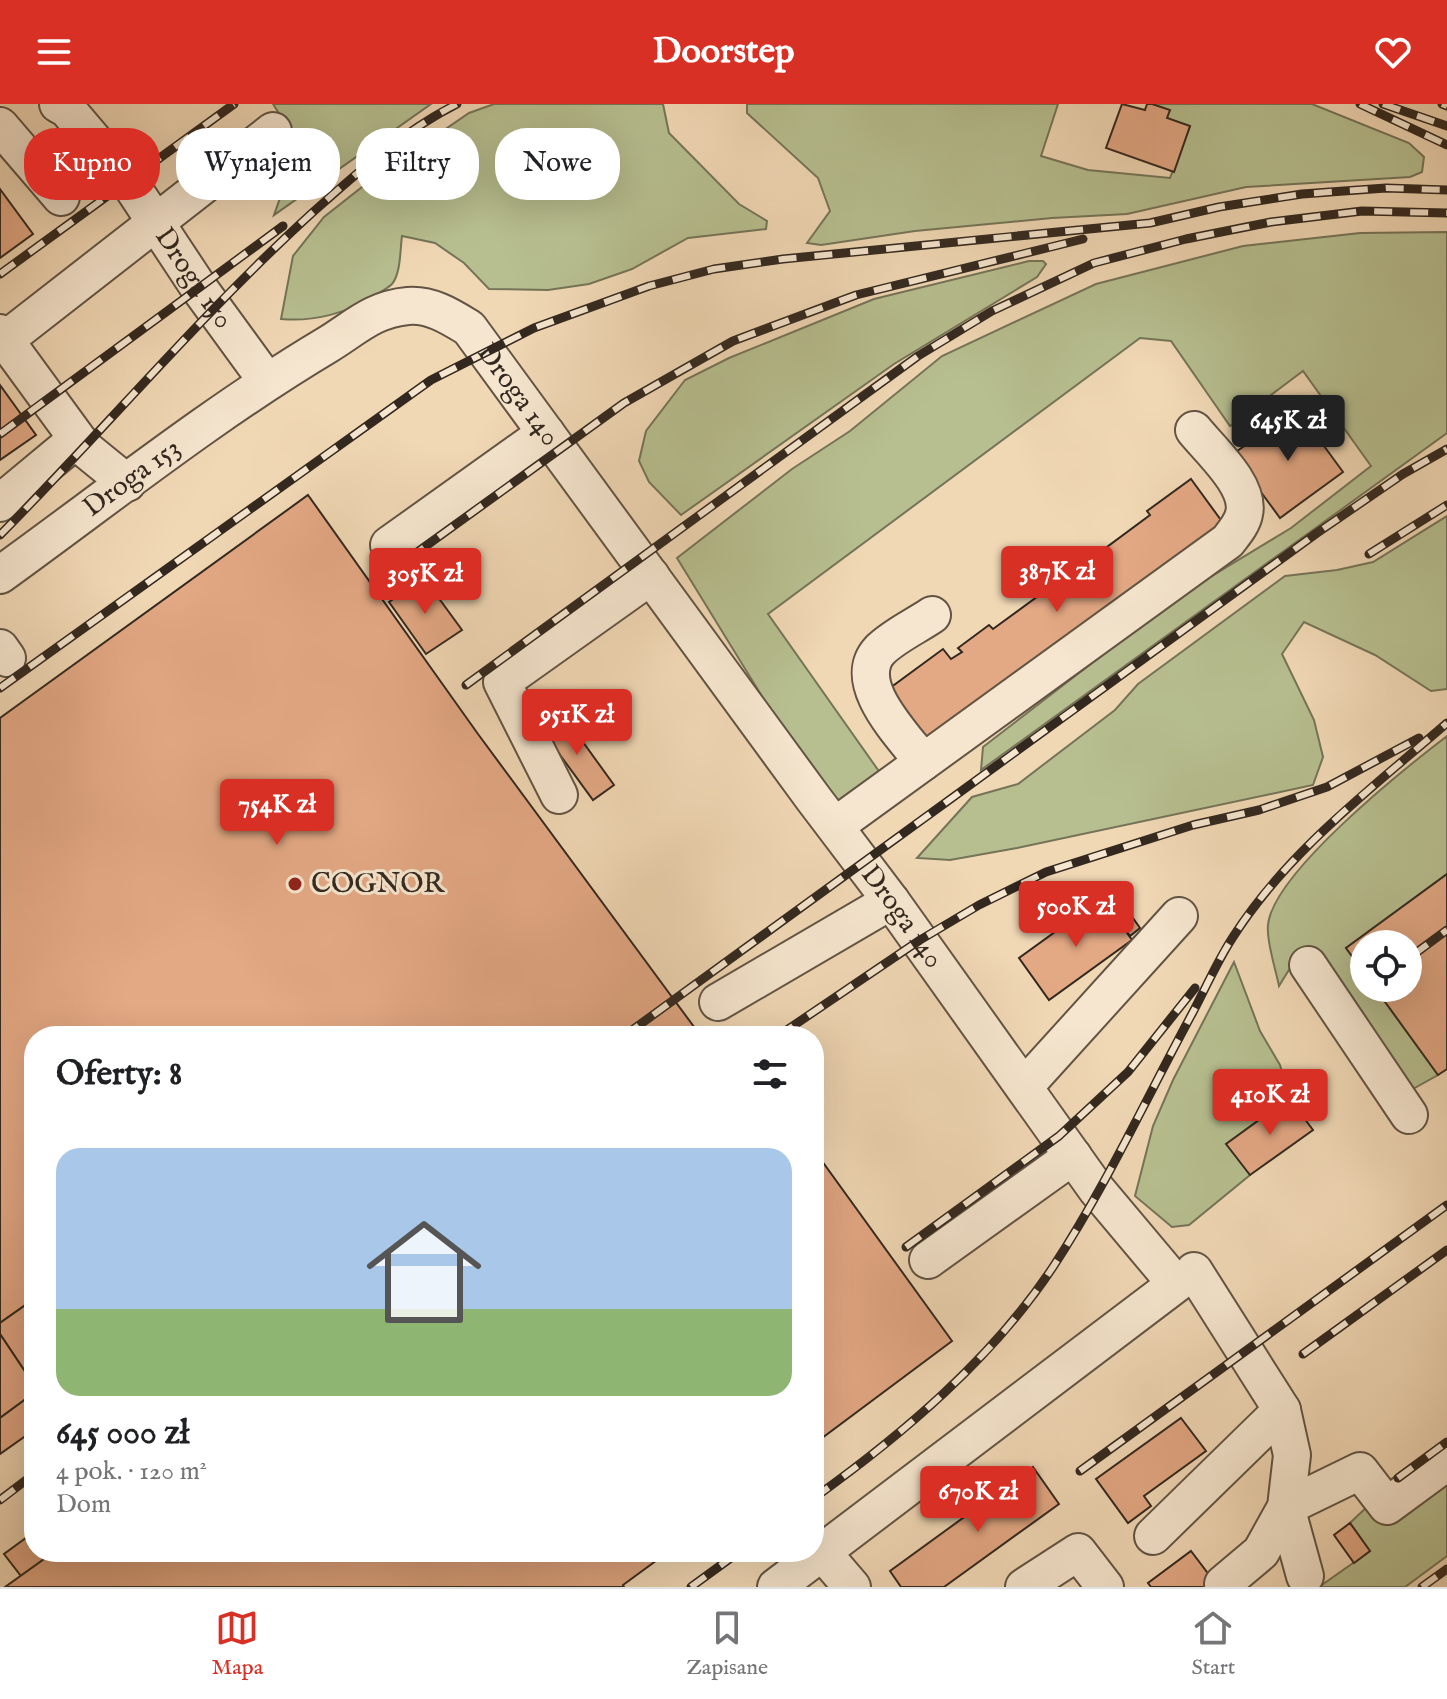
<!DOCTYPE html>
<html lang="pl">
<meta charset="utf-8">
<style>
body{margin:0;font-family:"IM FELL English",serif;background:#f6f6f6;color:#202124;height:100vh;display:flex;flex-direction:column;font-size:30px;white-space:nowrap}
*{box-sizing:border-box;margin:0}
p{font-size:26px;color:#757577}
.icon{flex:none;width:44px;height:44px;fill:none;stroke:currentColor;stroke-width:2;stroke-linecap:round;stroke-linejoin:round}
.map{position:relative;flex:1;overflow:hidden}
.details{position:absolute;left:24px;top:922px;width:800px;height:536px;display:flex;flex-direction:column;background:#fff;border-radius:32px;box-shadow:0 8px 32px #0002}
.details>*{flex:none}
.guide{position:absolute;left:24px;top:24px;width:800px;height:72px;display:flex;gap:16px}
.buttons{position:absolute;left:1350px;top:826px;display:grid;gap:16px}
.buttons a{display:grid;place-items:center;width:72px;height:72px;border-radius:50%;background:#fff;box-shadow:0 8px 32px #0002;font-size:40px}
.price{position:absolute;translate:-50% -68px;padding:0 18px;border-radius:8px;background:#d93025;color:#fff;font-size:26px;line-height:52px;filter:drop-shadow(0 2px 4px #0008)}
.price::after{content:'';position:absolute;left:50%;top:48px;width:24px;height:18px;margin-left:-12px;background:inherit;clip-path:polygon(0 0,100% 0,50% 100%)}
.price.active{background:#222;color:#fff}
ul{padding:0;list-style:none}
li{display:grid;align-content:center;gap:16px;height:424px;padding:0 32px}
li span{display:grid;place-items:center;height:248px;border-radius:24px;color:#555}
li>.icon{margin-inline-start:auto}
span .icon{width:144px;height:144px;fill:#fffc;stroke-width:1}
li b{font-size:34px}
h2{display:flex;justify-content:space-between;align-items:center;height:96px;padding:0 32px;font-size:34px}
.chip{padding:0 28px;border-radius:32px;background:#fff;box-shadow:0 8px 32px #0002;font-size:28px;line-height:72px}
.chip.active{background:#d93025;color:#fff}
header{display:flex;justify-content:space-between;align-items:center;height:104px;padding:0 32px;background:#d93025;color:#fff;font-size:36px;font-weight:800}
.tabs{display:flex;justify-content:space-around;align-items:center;height:112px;border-top:2px solid #e0e0e0;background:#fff;font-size:22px;color:#757577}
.tabs a{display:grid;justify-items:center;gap:4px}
.tabs .active{color:#d93025}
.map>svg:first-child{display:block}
.green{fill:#b7bf90;stroke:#757458;stroke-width:2}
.building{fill:#e3a884;stroke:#33281f;stroke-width:2}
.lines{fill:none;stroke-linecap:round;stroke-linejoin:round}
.minor-casing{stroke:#625444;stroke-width:40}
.minor{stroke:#f6e6cf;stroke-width:36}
.rail-casing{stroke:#33281f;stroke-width:9}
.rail{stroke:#f6e6cf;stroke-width:6;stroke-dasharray:18;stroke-linecap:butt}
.poi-dot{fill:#8f2418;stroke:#f6e6cf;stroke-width:3}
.labels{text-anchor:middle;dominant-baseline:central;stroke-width:6;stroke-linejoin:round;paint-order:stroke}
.street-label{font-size:28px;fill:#33281f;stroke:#f6e6cf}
.poi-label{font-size:28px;fill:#33281f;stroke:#f6e6cf;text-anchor:start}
</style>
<header><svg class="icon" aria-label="menu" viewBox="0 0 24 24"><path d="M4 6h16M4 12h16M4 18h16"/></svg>Doorstep<svg class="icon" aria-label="heart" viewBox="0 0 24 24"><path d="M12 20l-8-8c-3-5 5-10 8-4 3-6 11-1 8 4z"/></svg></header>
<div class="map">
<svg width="1447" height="1483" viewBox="0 0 1447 1483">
<rect width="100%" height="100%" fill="#f1d8b5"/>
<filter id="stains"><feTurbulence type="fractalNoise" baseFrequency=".0025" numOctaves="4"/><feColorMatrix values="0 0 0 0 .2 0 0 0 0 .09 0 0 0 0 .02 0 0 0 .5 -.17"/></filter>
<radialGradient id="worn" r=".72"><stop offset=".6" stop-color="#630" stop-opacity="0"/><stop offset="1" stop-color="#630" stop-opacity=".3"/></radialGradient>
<g class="green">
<path d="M273 0H431L274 111 285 80 301 67 295 35Z"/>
<path d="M494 0H663L669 29 739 100 767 117 766 125 688 134 632 165 589 180 548 186 489 185 464 159 435 139 402 132C400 146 401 169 392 180 388 184 380 188 376 191 348 209 314 218 281 215L293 152 324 113 367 79 469 9Z"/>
<path d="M747 0H1058L1041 52 1088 66 1170 74 1190 22 1167 14 1169 6 1152 0H1312L1409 39 1424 53 1422 68 1410 73 1246 83 1127 110 1052 114 915 127 821 141 807 139 830 107 818 74 747 9Z"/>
<path d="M1447 128V329L981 666 983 643 1179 492 1291 424 1371 362 1303 267 1230 322 1171 237 1140 234 768 510 883 673 840 699 825 695 677 454 792 365 850 327 942 252 1096 180 1243 142 1360 129Z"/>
<path d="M1029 157H1043L1046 160 1037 173 894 260 681 411 649 378 639 357 646 327 685 276 729 254 874 195Z"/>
<path d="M1447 412V585L1431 587 1375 551 1304 518 1282 550 1314 616 1323 653 1313 681 1017 744 950 756 917 754 972 693 1018 680 1115 606 1138 580 1285 472 1337 466 1373 458Z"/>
<path d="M1447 632V770L1346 844 1364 869V884H1375L1438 971 1411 986 1295 856 1279 882C1276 866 1266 837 1268 821 1273 769 1404 665 1447 632Z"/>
<path d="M1234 858 1260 927 1280 961 1289 994 1227 1040 1250 1071 1189 1121 1172 1123 1135 1092 1153 1022 1173 976Z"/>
<path d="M1447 1373V1452L1405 1483H1319L1370 1447 1350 1419 1370 1400Z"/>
</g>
<g class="building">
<path d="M1122 0 1145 6 1147 0H1152L1170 6 1167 14 1190 22 1174 68 1106 44Z"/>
<path d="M0 85 33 130 0 154Z"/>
<path d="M0 281 36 331 0 356Z"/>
<path d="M1297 305 1343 368 1280 414 1233 350Z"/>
<path d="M1191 375 1226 423 930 639 890 584 943 545 951 555 962 548 958 544 989 521 993 525 1064 473 1061 468 1092 446 1096 451 1150 411 1147 407Z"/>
<path d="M308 391 478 630 700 931 34 932V1195L0 1219V614Z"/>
<path d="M424 474 462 526 426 550 389 498Z"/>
<path d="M562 609 614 681 593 696 541 625Z"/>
<path d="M1447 770V965L1438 971 1375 884H1408V840H1364V869L1346 844Z"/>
<path d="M1113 786 1140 824 1130 832 1102 794Z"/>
<path d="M1102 794 1132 836 1049 896 1019 854Z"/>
<path d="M1289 994 1313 1026 1250 1071 1226 1040Z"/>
<path d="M814 1046 952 1237 814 1340Z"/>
<path d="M34 1195V1281L0 1230V1219Z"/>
<path d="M0 1230 34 1281V1289L0 1314Z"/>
<path d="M34 1289V1326L0 1350V1314Z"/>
<path d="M1181 1314 1206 1347 1144 1392 1151 1402 1128 1419 1096 1375Z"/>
<path d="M1033 1363 1059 1400 944 1483H901L890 1467Z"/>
<path d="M1350 1419 1370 1447 1354 1459 1334 1431Z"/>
<path d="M34 1428V1448H54L21 1472 4 1450Z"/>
<path d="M1191 1447 1216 1480 1211 1483H1151L1148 1479Z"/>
<path d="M54 1448H668L623 1481 624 1483H5Z"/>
</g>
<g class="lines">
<g class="minor-casing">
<g id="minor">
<path id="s1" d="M58 0 67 5 129 78 199 184 266 276"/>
<path d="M0 22 61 93"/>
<path d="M0 229 84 344 127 379"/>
<path d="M5 236 273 27"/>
<path d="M0 399 77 335"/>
<path d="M389 441 546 329"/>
<path id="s2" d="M0 471C108 393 213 309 327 241 355 224 373 205 408 202 431 200 451 213 469 224L813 694 891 797 1097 1086 1176 1180 776 1483"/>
<path d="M0 544 7 554"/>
<path d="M923 658C904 632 849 579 880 546 894 532 916 522 932 511"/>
<path d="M559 691 502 578 651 472"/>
<path d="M835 722 1228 437C1234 429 1242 420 1244 410 1251 382 1210 346 1194 326"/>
<path d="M1308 861 1409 1011"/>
<path d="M718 898 891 797"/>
<path d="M1024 983 1179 812"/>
<path d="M928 1156 1073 1052"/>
<path d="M1194 1167 1282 1306 1292 1351 1286 1403 1261 1448 1223 1480"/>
<path d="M1153 1432 1282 1306"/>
<path d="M822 1448 852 1483"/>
<path d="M1305 1472 1286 1403 1360 1367 1387 1402 1447 1358"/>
<path d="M1024 1483 1078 1448 1105 1483"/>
</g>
</g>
<use href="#minor" class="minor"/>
<g class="rail-casing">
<g id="rail">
<path d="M1360 0 1447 41"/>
<path d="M1383 0 1447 22"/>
<path d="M1442 0 1447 2"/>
<path d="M0 170 234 0"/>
<path d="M0 330 283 122"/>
<path d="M0 431C105 325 201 210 312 109 357 69 403 27 457 0"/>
<path d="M1369 450 1447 401"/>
<path d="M380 475 624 299 733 237 856 191 1083 135"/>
<path d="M466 581 918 252 992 207 1094 159 1186 135 1271 118 1362 107 1447 109"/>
<path d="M0 584 431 276 534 224 649 182 714 165 783 155 1150 119 1219 103 1302 90 1386 84 1447 86"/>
<path d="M1413 851 1447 826"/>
<path d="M624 932 1317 429 1403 370 1447 345"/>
<path d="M778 932 920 836 979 801 1046 768 1193 721 1259 706 1327 683 1419 634"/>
<path d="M906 1143 1059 1032 1128 968 1195 884"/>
<path d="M1303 1250 1447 1146"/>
<path d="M1080 1367 1447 1101"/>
<path d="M1398 1374 1447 1338"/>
<path d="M814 1394C903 1330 992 1255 1053 1163 1106 1082 1147 993 1193 908 1206 883 1218 856 1233 833 1288 747 1371 685 1447 619"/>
<path d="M0 1396 34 1370"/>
<path d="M691 1483 739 1448"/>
<path d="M1422 1483 1447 1465"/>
</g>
</g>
<use href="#rail" class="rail"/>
</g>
<circle class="poi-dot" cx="295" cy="780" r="8"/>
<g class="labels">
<g class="street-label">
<text stroke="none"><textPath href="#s1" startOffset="222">Droga 150</textPath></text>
<text stroke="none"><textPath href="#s2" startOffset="640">Droga 140</textPath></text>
<text stroke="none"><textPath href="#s2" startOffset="164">Droga 153</textPath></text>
<text stroke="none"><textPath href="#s2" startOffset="1288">Droga 140</textPath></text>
</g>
<g class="poi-label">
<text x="311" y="780">COGNOR</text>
</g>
</g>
<rect width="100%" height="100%" filter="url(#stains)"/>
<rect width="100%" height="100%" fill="url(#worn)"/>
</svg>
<div class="buttons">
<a><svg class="icon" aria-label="locate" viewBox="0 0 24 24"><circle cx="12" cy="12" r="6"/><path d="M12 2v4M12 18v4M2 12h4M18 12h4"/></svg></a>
</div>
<b class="price active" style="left:1288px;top:359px">645K zł</b>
<b class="price" style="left:1057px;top:510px">387K zł</b>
<b class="price" style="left:425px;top:512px">305K zł</b>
<b class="price" style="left:577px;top:653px">951K zł</b>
<b class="price" style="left:277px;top:743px">754K zł</b>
<b class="price" style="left:1076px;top:845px">500K zł</b>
<b class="price" style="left:1270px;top:1033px">410K zł</b>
<b class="price" style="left:978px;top:1430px">670K zł</b>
<div class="guide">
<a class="chip active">Kupno</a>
<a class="chip">Wynajem</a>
<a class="chip">Filtry</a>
<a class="chip">Nowe</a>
</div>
<section class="details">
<h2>Oferty: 8<svg class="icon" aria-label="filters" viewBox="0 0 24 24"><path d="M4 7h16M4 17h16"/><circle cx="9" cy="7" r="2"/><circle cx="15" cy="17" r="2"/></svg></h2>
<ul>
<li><span style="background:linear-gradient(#a9c7e8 65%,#8fb573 0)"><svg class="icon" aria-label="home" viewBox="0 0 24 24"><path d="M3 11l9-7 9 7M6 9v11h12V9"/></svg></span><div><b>645 000 zł</b><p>4 pok. · 120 m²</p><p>Dom</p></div></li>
</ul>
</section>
</div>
<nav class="tabs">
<a class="active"><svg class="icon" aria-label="map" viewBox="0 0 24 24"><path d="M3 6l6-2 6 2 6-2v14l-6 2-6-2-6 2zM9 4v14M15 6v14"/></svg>Mapa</a>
<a><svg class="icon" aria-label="saved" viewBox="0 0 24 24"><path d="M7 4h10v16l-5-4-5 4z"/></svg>Zapisane</a>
<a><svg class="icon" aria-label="home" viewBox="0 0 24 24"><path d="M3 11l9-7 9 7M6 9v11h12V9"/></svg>Start</a>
</nav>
